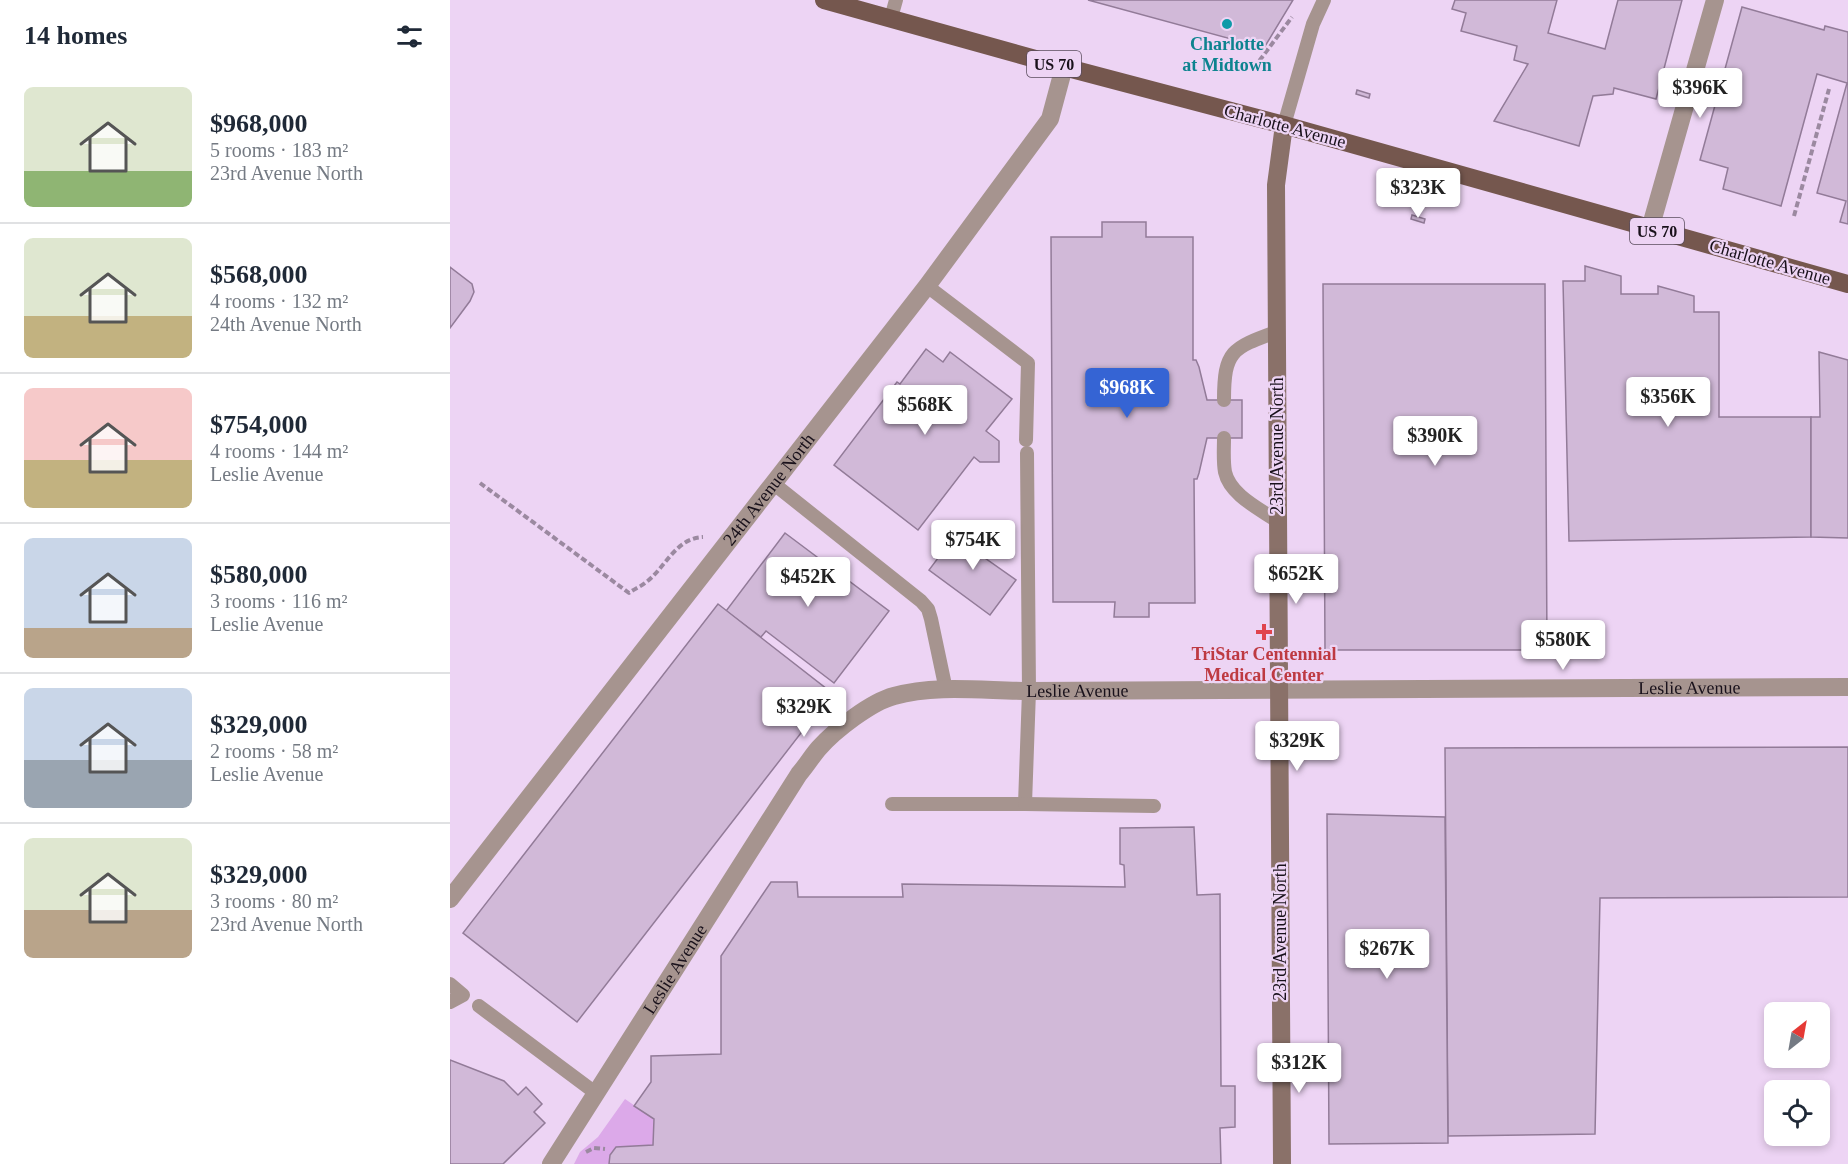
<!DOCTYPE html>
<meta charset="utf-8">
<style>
body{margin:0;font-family:Georgia,serif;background:#f6f6f7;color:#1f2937;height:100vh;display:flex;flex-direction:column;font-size:22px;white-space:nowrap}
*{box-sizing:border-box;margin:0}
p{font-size:20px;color:#747a83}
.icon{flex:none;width:33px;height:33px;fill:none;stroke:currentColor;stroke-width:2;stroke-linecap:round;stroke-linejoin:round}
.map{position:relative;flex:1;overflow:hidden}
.sheet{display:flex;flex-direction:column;background:#fff;width:450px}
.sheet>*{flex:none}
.needle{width:39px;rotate:31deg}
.fabs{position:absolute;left:1314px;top:1002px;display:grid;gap:12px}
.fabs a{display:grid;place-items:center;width:66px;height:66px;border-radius:9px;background:#fff;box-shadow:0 3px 9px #0003;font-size:30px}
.price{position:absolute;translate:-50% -51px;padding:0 14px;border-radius:6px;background:#fff;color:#222;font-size:20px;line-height:39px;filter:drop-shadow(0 2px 3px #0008)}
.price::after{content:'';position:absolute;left:50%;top:36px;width:18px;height:14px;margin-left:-9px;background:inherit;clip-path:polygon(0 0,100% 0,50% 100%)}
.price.selected{background:#3564d4;color:#fff}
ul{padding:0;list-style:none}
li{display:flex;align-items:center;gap:18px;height:150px;padding:0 24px}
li+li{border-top:2px solid #e0e1e3}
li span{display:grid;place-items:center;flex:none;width:168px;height:120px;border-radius:9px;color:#555}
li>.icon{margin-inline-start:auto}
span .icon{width:72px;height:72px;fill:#fffc;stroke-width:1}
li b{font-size:26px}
h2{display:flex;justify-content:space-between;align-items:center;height:72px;padding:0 24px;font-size:26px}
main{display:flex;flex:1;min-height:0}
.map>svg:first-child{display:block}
.green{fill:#dca9e9}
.building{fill:#d1b9d8;stroke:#927b98;stroke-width:1.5}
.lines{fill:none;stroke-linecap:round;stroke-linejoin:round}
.path{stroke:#9b89a0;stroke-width:4;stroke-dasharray:6 3;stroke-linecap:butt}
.lane{stroke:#a6948f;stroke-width:14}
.street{stroke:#a6948f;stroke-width:18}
.secondary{stroke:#8a7169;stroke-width:18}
.primary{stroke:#75574e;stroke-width:18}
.culture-dot{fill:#0f9aa8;stroke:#edd4f4;stroke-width:2}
.health-dot{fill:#e0444e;stroke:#edd4f4;stroke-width:2}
.labels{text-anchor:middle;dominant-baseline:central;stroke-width:4.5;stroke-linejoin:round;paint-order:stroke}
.shield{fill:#edd4f4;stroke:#594c5c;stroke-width:1.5}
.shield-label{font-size:16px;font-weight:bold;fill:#19111b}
.culture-label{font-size:18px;font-weight:bold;fill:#0d838f;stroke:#edd4f4}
.street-label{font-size:18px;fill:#19111b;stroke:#edd4f4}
.health-label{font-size:18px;font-weight:bold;fill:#be3a42;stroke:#edd4f4}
</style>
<main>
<section class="sheet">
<h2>14 homes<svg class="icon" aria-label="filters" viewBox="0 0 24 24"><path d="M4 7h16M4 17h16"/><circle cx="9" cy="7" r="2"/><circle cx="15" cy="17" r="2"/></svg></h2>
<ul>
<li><span style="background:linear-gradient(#dfe7d0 70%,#8fb573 0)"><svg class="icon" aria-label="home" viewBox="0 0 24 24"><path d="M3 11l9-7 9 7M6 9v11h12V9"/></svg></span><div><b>$968,000</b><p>5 rooms · 183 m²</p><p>23rd Avenue North</p></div></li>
<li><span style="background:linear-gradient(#dfe7d0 65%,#c2b280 0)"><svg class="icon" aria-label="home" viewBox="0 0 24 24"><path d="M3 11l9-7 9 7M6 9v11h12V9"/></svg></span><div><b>$568,000</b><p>4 rooms · 132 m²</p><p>24th Avenue North</p></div></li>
<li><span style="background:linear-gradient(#f6c9c9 60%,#c2b280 0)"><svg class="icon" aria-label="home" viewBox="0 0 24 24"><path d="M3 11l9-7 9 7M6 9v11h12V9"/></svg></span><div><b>$754,000</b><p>4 rooms · 144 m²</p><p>Leslie Avenue</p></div></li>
<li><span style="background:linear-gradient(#c9d6e8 75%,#b9a48a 0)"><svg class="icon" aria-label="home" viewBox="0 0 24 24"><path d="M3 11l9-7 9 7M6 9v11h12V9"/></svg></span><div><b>$580,000</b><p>3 rooms · 116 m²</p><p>Leslie Avenue</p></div></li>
<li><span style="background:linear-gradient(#c9d6e8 60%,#9aa5b1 0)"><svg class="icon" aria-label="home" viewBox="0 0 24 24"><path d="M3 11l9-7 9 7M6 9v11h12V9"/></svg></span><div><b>$329,000</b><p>2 rooms · 58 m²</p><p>Leslie Avenue</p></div></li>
<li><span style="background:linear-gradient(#dfe7d0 60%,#b9a48a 0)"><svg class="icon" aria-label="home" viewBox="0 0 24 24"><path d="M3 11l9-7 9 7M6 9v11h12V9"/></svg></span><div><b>$329,000</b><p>3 rooms · 80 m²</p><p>23rd Avenue North</p></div></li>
</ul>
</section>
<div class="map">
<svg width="1398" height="1164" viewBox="0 0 1398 1164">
<rect width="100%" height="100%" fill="#edd4f4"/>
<path class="green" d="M175 1099 204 1119 203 1145 166 1147 160 1155 159 1164H124L130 1152 148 1137Z"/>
<g class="building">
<path d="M638 0H843L814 48Z"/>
<path d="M1005 0H1107L1098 33 1155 49 1168 0H1232L1206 99 1164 88 1163 94 1143 96 1129 146 1044 121 1078 64 1064 60 1067 46 1011 31 1016 13 1002 9Z"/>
<path d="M1292 7 1374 30 1375 26 1398 32V224L1390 222 1396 201 1367 193 1397 83 1367 74 1331 206 1273 189 1278 168 1250 160Z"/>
<path d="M907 90 920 94 919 98 906 94Z"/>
<path d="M962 215 975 219 974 223 961 219Z"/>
<path d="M652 222H696V237H743V360H746L749 367 757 400H792V438H757L749 473 747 479H744L745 603H699V617H664L665 602H603L601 237H652Z"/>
<path d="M1135 266 1171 276V294H1208V286L1244 296V312H1269V417H1361V537L1119 541 1113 281H1135Z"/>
<path d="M0 267 22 284 24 292 20 301 0 328Z"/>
<path d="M873 284H1095L1097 650H875Z"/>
<path d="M476 349 493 362 500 352 562 399 536 431 549 441V462H530L524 457 468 530 384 465 447 382 450 384Z"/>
<path d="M1369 352 1398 360V538L1361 537V417H1370Z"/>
<path d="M512 526 543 548 535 558 566 580 540 615 479 570Z"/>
<path d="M335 533 439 611 384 683 316 631 311 637 276 611Z"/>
<path d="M268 604 382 693 127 1022 13 933Z"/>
<path d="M1398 747V897L1150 898 1145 1134 998 1136 995 748Z"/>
<path d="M877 814 995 817 998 1143 879 1144Z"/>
<path d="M744 827 747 895 770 894 771 1086H785V1127L770 1128 771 1164H159L160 1155 166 1147 203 1145 204 1119 184 1106 201 1082V1056L271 1054V956L321 882H347L348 897H453L452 884 675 887 674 865 670 864V828Z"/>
<path d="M0 1060 54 1081 68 1095 76 1087 92 1104 84 1112 95 1123 53 1164H0Z"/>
</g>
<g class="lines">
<g class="path">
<path d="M804 68 842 17"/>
<path d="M1344 216 1379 89"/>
<path d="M30 483 179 593C184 589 190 587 195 583 215 569 225 538 253 537"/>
<path d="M136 1152 144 1148 155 1149"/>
</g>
<g class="lane">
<path d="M441 18 446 0"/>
<path d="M834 125 863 24 874 0"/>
<path d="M477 286 578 363 576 440"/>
<path d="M774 400C774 351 782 348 826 332"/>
<path d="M774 438C774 449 773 461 775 472 780 495 810 509 827 521"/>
<path d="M324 484 471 601 478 609 481 619 496 690"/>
<path d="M442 804H575L579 691 577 453"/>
<path d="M575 804 704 806"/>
<path d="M0 984 13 995 0 1002"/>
<path d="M29 1006 147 1094"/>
</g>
<g class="street">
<path d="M1200 229 1265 0"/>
<path id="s1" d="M0 899 477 286 600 119 614 67"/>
<path id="s2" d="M101 1164 349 774C356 766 362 756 369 748 385 730 421 702 444 696 487 684 535 691 579 691L1398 687"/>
</g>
<path class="secondary" d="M832 1164 826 185 834 125"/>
<path class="primary" d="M374 0 614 67 834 125 1398 284"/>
</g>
<circle class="culture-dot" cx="777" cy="24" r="6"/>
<path class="health-dot" d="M811 623h6v6h6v6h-6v6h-6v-6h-6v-6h6z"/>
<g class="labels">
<g class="shield">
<rect x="577" y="51" width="54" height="26" rx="4.5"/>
<rect x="1180" y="218" width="54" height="26" rx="4.5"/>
</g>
<g class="shield-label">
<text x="604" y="64">US 70</text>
<text x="1207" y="231">US 70</text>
</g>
<g class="culture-label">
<text x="777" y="44">Charlotte<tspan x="777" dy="21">at Midtown</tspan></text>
</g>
<g class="street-label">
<text transform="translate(835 126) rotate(15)">Charlotte Avenue</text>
<text transform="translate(1320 262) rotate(16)">Charlotte Avenue</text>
<text transform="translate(827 446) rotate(-90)">23rd Avenue North</text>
<text stroke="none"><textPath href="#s1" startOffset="519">24th Avenue North</textPath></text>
<text stroke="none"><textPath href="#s2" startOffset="1383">Leslie Avenue</textPath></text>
<text stroke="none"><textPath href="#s2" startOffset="771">Leslie Avenue</textPath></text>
<text transform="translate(830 932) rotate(-90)">23rd Avenue North</text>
<text stroke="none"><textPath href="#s2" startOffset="231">Leslie Avenue</textPath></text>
</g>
<g class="health-label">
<text x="814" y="654">TriStar Centennial<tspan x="814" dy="21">Medical Center</tspan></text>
</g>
</g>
</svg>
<div class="fabs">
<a><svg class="needle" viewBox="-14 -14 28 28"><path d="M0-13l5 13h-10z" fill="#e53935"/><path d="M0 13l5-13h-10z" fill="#747a83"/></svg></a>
<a><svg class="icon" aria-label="locate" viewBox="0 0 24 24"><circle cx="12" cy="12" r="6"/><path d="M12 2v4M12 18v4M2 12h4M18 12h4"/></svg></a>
</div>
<b class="price" style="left:1250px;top:119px">$396K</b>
<b class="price" style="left:968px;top:219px">$323K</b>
<b class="price selected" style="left:677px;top:419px">$968K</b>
<b class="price" style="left:1218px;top:428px">$356K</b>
<b class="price" style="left:475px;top:436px">$568K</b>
<b class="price" style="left:985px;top:467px">$390K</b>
<b class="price" style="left:523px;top:571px">$754K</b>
<b class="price" style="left:846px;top:605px">$652K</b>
<b class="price" style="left:358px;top:608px">$452K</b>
<b class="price" style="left:1113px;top:671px">$580K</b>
<b class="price" style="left:354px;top:738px">$329K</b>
<b class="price" style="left:847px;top:772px">$329K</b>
<b class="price" style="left:937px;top:980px">$267K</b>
<b class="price" style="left:849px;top:1094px">$312K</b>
</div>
</main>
